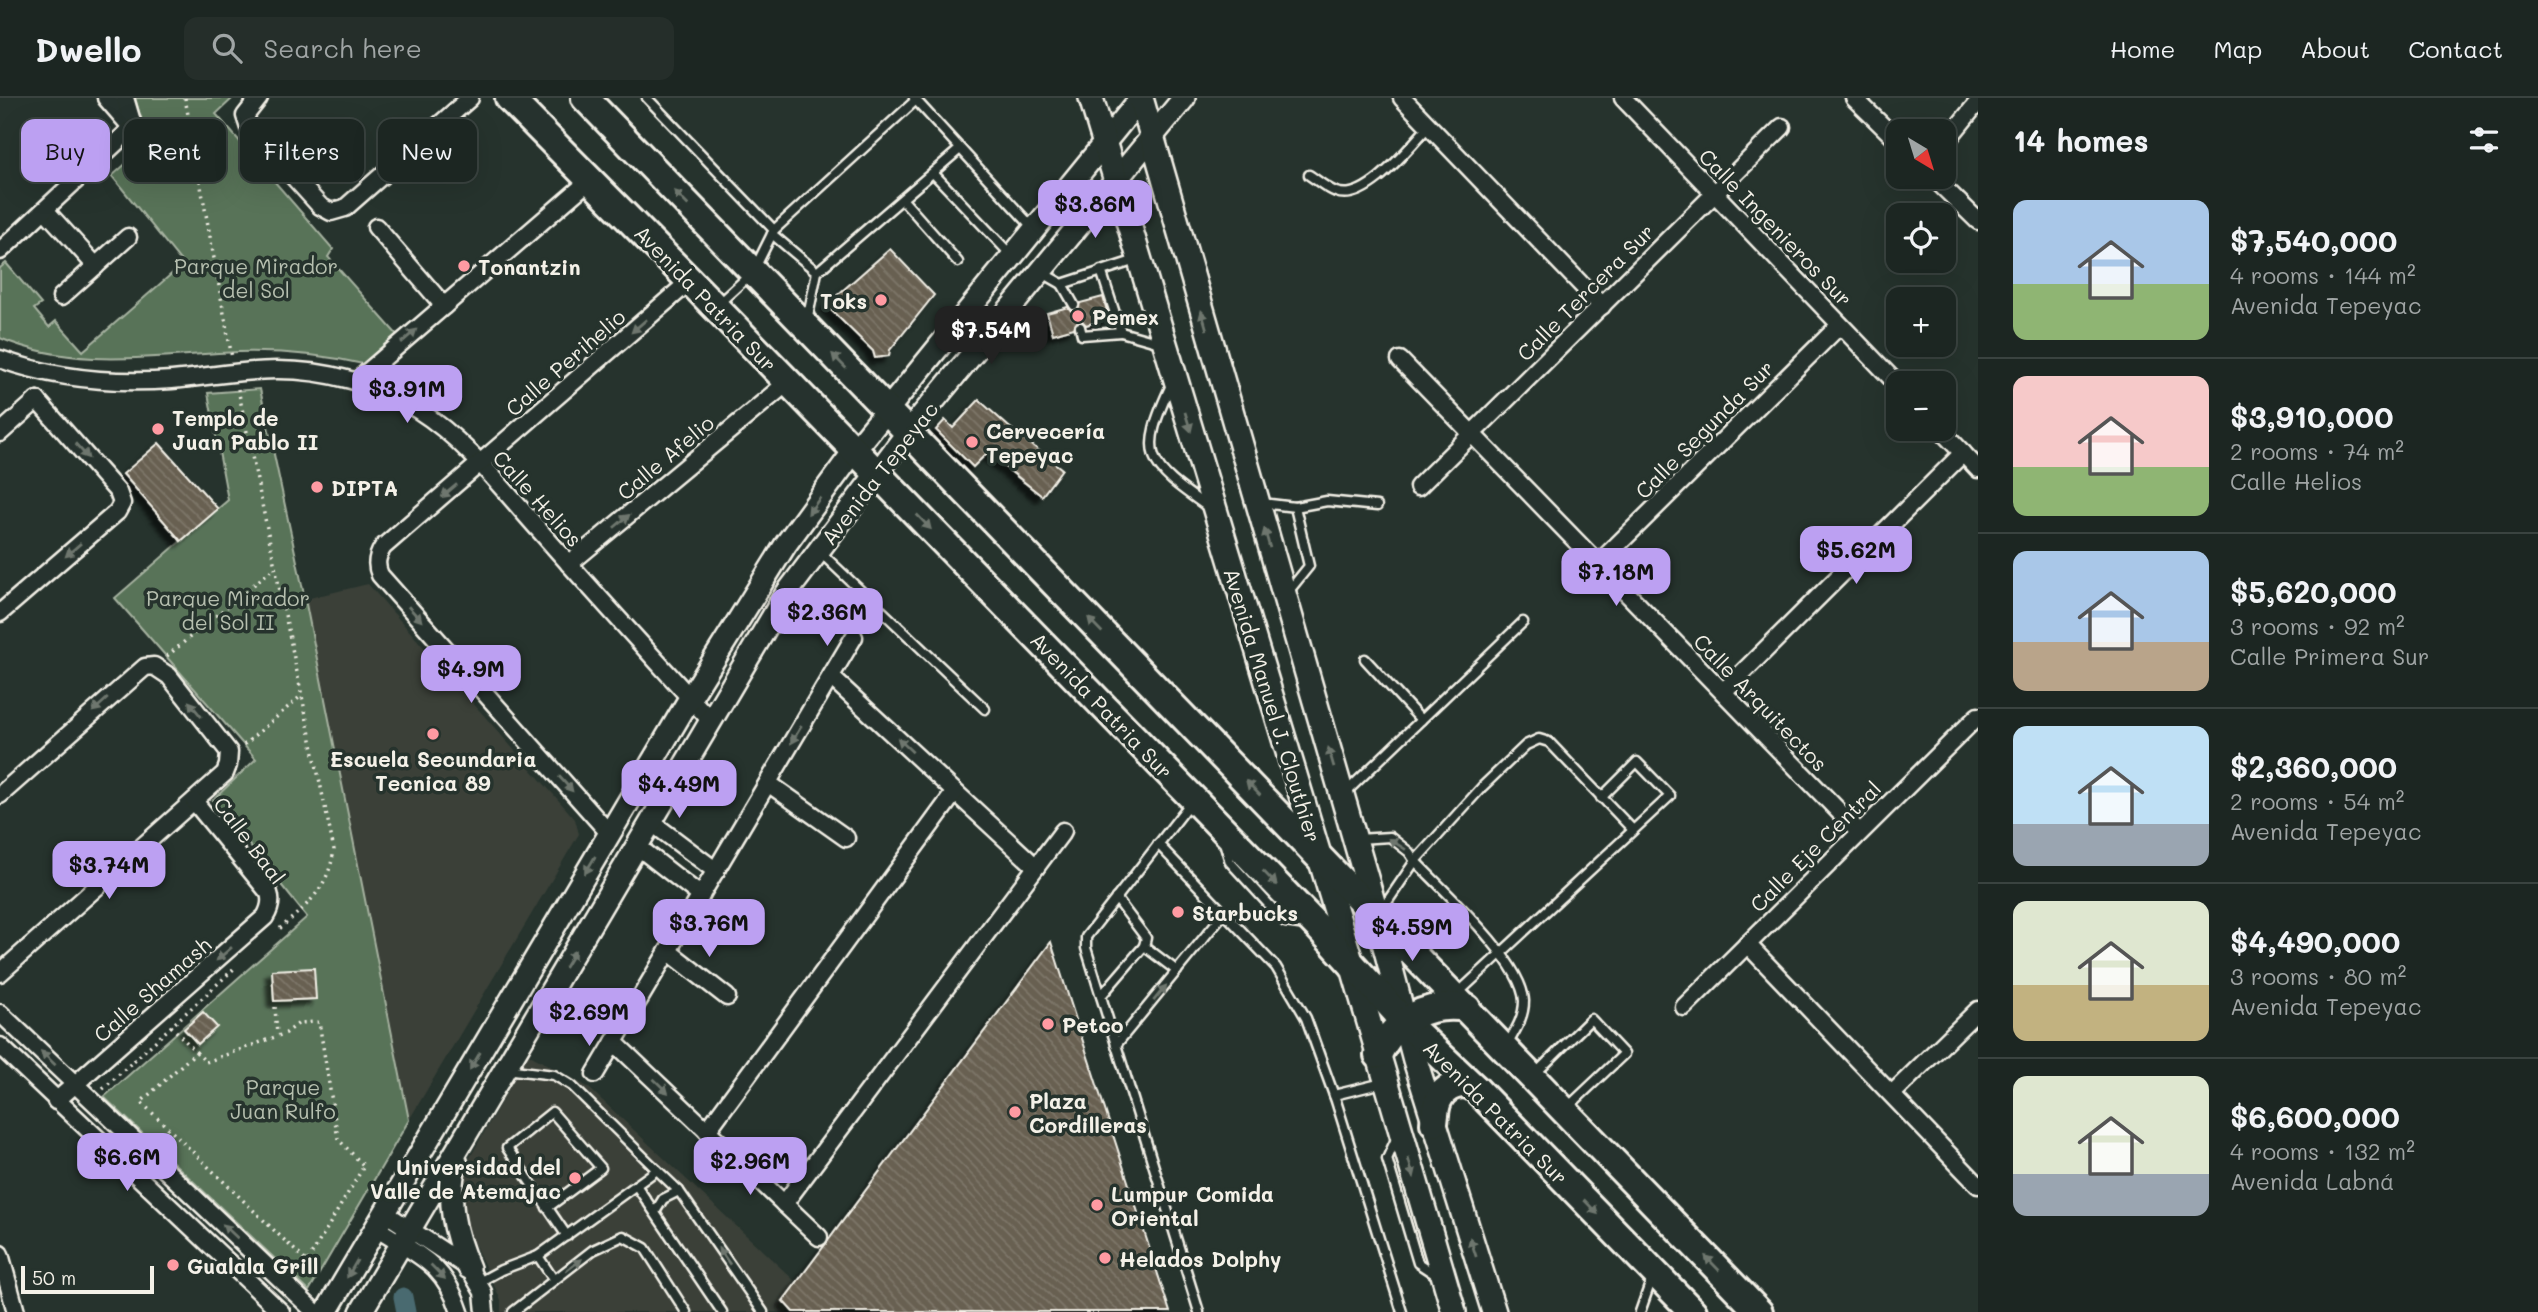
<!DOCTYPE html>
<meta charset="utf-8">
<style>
body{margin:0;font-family:Mali,sans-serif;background:#252e2a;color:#f1f3f6;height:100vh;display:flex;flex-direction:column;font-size:26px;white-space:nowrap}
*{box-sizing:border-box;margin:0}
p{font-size:23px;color:#a0a5a5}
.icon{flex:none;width:38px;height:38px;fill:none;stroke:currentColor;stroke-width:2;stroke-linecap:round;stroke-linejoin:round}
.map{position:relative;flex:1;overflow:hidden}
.side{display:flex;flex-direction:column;background:#1c2622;width:560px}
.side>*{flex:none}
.banner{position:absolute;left:21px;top:21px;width:665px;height:63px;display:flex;gap:14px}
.needle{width:46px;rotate:142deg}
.controls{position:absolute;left:1886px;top:21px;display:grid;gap:14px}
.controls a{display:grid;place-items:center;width:70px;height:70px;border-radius:14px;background:#1c2622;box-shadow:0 7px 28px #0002,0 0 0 2px #3a4340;font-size:35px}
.scale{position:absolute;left:21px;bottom:18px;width:133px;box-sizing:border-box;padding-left:7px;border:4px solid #f4f1e8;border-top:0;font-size:19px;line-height:24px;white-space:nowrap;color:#f4f1e8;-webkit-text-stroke:5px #26332d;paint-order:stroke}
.price{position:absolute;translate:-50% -60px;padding:0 16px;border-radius:14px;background:#bca0f2;color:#111;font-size:23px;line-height:46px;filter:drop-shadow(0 2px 4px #0008)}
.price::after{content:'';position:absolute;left:50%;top:42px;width:21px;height:16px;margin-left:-10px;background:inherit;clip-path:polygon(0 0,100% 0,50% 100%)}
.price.active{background:#222;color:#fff}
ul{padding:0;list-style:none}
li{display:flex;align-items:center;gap:21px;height:175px;padding:0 35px}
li+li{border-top:2px solid #3a4340}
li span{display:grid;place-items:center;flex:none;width:196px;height:140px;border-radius:14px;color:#555}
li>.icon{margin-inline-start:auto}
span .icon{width:84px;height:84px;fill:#fffc;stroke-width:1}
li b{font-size:30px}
h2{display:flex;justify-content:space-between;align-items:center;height:84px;padding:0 35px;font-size:30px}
.pill{padding:0 24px;border-radius:14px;background:#1c2622;box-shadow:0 7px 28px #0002,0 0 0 2px #3a4340;font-size:24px;line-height:63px}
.pill.active{background:#bca0f2;color:#111}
header{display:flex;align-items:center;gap:42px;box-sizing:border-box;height:98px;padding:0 35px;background:#1c2622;border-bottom:2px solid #3a4340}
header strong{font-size:33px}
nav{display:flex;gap:38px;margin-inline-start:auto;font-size:24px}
.search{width:490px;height:63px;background:#252e2a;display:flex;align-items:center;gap:18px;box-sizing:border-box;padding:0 24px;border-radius:14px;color:#a0a5a5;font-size:26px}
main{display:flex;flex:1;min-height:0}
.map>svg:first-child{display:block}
.built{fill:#3a4038}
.green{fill:#587359;stroke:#a6b2a0;stroke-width:2}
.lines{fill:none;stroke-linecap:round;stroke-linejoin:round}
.canal{stroke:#496a70;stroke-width:19}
.building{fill:url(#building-back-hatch);stroke:#f4f1e8;stroke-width:2;filter:url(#shadow)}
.service-casing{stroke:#f4f1e8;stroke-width:13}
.minor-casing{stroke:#f4f1e8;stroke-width:21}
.tertiary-casing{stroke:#f4f1e8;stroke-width:26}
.secondary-casing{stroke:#f4f1e8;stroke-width:28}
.primary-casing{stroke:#f4f1e8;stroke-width:32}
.path{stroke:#f4f1e8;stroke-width:3.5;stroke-dasharray:2 5;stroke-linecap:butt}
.service{stroke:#26332d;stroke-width:8}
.minor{stroke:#26332d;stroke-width:16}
.tertiary{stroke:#26332d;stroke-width:21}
.secondary{stroke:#26332d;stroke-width:23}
.primary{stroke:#26332d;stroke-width:26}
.oneway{fill:#6e766e}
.poi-dot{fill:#ff9aa2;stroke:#26332d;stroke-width:2.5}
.labels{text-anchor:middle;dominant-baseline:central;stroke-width:7;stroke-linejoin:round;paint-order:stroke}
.street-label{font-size:21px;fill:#f4f1e8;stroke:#26332d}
.park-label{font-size:21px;fill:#b6bfaf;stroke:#26332d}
.poi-label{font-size:21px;font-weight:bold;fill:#f4f1e8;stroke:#26332d;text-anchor:start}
</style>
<header>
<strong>Dwello</strong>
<div class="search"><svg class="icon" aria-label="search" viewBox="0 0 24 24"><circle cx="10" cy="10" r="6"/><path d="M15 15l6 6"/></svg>Search here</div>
<nav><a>Home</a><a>Map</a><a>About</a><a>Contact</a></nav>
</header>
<main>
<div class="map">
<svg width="1978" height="1214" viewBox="0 0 1978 1214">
<defs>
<pattern id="building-back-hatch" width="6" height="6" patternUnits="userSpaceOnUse" patternTransform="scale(1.75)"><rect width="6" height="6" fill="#686051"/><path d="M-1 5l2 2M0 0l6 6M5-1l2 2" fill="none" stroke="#7e776a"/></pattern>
<filter id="shadow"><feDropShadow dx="-6" dy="6" stdDeviation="2" flood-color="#0009"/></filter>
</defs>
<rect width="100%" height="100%" fill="#26332d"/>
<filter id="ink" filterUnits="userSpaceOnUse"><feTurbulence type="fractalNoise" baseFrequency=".0143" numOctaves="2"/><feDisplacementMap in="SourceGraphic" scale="14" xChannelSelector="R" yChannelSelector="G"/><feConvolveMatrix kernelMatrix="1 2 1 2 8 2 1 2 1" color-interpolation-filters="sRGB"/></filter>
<g filter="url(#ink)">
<g class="built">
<path d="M368 486 575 721 579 736 409 1022 305 501Z"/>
<path d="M528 956 588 989 797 1185 784 1203 793 1214H501V1202L466 1129 461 1098 468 1063Z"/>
</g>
<g class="green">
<path d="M135 0H233L216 16 333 151 328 159 399 239 368 267C325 257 283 253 239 254 159 257 77 273 0 240V170L6 165 41 206 34 211 49 229 56 223 83 253 183 166 112 78 148 46Z"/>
<path d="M260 291 305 501 409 1022 309 1193 104 999 307 819 213 702 256 661 115 500 228 402 208 295Z"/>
</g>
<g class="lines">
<path class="canal" d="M403 1199 406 1214"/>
</g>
<g class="building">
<path d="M890 151 934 197 890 252 889 258 875 260 873 253 826 207Z"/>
<path d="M1103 199 1109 220 1086 227 1082 223H1078L1074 230 1053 236 1047 215 1068 209 1071 213H1077L1080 205Z"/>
<path d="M979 302 1008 328 1062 371 1042 398 987 355 973 369 936 332 945 322 953 330Z"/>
<path d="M159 345 218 411 181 443 123 376Z"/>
<path d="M1051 844 1170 1214H793L783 1203Z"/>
<path d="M314 870 316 901 274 903 272 872Z"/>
<path d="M203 914 217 929 198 946 184 931Z"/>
</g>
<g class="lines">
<g class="service-casing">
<g id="service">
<path d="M647 0 774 132 753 174 717 207"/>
<path d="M914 0 1034 131"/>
<path d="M934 76 1012 158"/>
<path d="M1309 77C1317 82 1327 91 1336 94 1366 106 1410 48 1429 28"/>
<path d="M903 102 958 164"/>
<path d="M774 132 916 2"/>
<path d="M772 136 817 174"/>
<path d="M1101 172 1121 234 1160 245"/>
<path d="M1041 174 1062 186 1136 162"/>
<path d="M1062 186 1074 207"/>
<path d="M807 223 817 174 960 51"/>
<path d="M1080 229 1082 237 1121 234"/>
<path d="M1172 285C1137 359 1147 366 1209 410"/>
<path d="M1262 405 1295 409 1309 468 1288 494"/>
<path d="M1295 409 1327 403 1377 408"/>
<path d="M821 455 985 611"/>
<path d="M1365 561 1421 622"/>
<path d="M1344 696 1523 524"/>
<path d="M1192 703 1086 839V850L1199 1214"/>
<path d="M1358 741 1390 739 1409 754 1415 763 1381 813"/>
<path d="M1224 744 1230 764 1285 824 1306 827"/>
<path d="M1158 746 1276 869 1306 920 1336 1003 1402 1214"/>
<path d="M1144 848 1177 873"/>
<path d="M1457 896 1670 698 1637 664 1601 700"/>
<path d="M1101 898 1144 848 1146 840 1116 800"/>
<path d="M1116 947 1225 814"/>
<path d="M1507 947C1515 933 1524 920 1524 903 1522 863 1443 792 1415 763L1482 689 1526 647 1539 641 1549 644 1633 732"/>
<path d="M506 971 554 977 572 988 657 1072"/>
<path d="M1535 976 1591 921 1624 956 1567 1010"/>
<path d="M1334 997 1383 985"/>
<path d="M1397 1039 1387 1061 1418 1165 1439 1179"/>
<path d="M636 1087 722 1214"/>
<path d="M547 1110 601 1070 552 1014 507 1050 567 1138"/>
<path d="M655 1114 663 1101 679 1093"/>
<path d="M538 1158 554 1182"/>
<path d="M479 1184 501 1172 538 1158 657 1072 679 1093 763 1214"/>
<path d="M513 1214 593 1152 623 1138 645 1150 686 1214"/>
<path d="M1640 1214 1652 1180"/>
</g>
</g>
<g class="minor-casing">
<g id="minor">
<path d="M106 0 132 30"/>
<path d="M125 0 133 27"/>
<path d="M259 0 245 18 249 30 320 108 331 114 345 110 470 0"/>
<path d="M1402 0 1602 208"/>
<path d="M1623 0 1899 288"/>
<path d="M1854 0 1899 44"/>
<path d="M1944 46 1978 4"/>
<path d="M1933 79 1978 123"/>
<path d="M45 112 96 168"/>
<path d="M376 129 444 208"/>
<path d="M0 153 132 30"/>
<path d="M61 199 128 139"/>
<path d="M0 261C55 281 113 286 172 282 207 279 242 272 277 272 326 272 376 285 418 312 467 343 503 392 541 434 597 498 654 560 711 623"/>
<path d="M1400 262 1859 734"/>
<path d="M357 283 590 82"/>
<path d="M1940 331 1978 371"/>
<path d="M0 335 37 302"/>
<path d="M1418 389 1782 29"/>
<path d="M569 466 788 284"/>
<path d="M1598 466 1840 227"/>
<path d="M0 515 117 414 122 405 118 394 37 302"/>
<path d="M831 579 1036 769"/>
<path d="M1723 594 1963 355"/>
<path d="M768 685 846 740"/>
<path d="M0 697 145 569 154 568 169 578 229 654 228 667 225 675 0 875"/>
<path d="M651 724 716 773"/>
<path d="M609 735 380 477C375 466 377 458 383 449L690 183"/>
<path d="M637 748 701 798"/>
<path d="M1747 846 1978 1087"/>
<path d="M668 853 727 899"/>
<path d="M1684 909 1978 618"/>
<path d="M0 915 315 1214"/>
<path d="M614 944 819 1139"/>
<path d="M0 948 281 1214"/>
<path d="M595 976 854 539"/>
<path d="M1892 996 1978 912"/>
<path d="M56 1003 265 819C270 811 272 804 269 795L194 703"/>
<path d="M707 1033 955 694"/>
<path d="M784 1106 1063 733"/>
<path d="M385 1115 469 1170 483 1194 485 1214"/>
<path d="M376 1130C417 1157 444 1164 460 1214"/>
<path d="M0 1156 16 1214"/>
</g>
</g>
<g class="tertiary-casing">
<g id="tertiary">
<path d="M456 1063C446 1101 454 1135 469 1170"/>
<path d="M326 1214 690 600 786 446 854 353 1141 0"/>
<path d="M361 1214 786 496 908 334 1184 0"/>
</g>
</g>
<g class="secondary-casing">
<g id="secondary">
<path d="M1091 0 1351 863 1454 1214"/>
<path d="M1141 0 1377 818 1415 962 1494 1214"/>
</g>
</g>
<g class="primary-casing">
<g id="primary">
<path d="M509 0 690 183 1318 829 1404 923 1476 991 1693 1214"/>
<path d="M585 0 1759 1214"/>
<path d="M1378 957C1395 921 1427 904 1467 910"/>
<path d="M1434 1025C1435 1018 1435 1010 1438 1003 1444 988 1463 981 1476 991"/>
</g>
</g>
<g class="path">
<path d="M185 0 232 260"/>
<path d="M238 291 334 752C328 792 306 808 277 833"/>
<path d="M167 558 274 470"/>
<path d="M244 647 301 598"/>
<path d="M275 909 277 937"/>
<path d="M171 928 196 954 141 1004 307 1164 364 1068 338 1041 319 924 299 925 286 935 206 964 196 954"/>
<path d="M103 991 237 868"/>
</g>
<use href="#service" class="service"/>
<use href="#minor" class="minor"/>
<use href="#tertiary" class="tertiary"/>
<use href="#secondary" class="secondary"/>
<use href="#primary" class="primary"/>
</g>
<defs><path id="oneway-solid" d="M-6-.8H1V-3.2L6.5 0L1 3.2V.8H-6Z" transform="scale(1.75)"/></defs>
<g class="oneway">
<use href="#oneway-solid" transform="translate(681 100) rotate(-134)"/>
<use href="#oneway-solid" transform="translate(1204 222) rotate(-106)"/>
<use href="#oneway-solid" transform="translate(639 228) rotate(139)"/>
<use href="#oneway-solid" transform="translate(409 238) rotate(-41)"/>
<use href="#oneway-solid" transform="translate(839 263) rotate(-134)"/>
<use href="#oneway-solid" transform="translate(1188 324) rotate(73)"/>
<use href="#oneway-solid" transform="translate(82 353) rotate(48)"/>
<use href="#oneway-solid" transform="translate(449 393) rotate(140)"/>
<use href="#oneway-solid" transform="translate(814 408) rotate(126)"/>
<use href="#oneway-solid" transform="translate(622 423) rotate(-40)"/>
<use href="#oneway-solid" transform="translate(924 424) rotate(46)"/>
<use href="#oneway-solid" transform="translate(1267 440) rotate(-106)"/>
<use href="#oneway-solid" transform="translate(73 452) rotate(139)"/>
<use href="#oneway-solid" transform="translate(415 516) rotate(48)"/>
<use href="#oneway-solid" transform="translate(1095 527) rotate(-134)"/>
<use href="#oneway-solid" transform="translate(100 607) rotate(138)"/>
<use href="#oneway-solid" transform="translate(195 611) rotate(-129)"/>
<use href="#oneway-solid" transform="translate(796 637) rotate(121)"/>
<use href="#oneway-solid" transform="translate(905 647) rotate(-137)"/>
<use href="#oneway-solid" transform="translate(1331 659) rotate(-106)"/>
<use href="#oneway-solid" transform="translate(566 686) rotate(48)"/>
<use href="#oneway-solid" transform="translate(1253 690) rotate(-134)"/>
<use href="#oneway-solid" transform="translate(1397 746) rotate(-148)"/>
<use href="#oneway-solid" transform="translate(590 767) rotate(121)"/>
<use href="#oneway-solid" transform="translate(1270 780) rotate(46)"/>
<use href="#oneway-solid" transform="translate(224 856) rotate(139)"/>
<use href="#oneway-solid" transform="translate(570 861) rotate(-59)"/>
<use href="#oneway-solid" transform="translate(1160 895) rotate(-51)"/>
<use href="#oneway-solid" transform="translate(48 960) rotate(-136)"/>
<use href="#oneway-solid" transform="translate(475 963) rotate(121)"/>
<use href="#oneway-solid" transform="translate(661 988) rotate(44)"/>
<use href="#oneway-solid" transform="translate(1411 1070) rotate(73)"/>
<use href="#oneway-solid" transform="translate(1591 1109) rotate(46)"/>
<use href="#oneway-solid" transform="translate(230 1133) rotate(-137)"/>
<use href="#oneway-solid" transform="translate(1473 1149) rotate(-108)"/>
<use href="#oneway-solid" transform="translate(724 1158) rotate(-125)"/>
<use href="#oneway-solid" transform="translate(1712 1165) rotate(-134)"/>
<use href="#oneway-solid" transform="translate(574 1167) rotate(-37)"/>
<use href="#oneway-solid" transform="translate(352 1171) rotate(120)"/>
<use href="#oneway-solid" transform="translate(438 1174) rotate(45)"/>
</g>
</g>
<g class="poi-dot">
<circle cx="464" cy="168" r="7"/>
<circle cx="881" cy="202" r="7"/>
<circle cx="1078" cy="218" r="7"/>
<circle cx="158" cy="331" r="7"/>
<circle cx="972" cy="344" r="7"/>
<circle cx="317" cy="389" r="7"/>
<circle cx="433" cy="636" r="7"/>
<circle cx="1178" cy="814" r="7"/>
<circle cx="1048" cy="926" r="7"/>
<circle cx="1015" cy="1014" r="7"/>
<circle cx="575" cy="1080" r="7"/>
<circle cx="1097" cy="1107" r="7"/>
<circle cx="1105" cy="1160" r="7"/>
<circle cx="173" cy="1167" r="7"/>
</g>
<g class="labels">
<g class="street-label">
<text transform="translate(1776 129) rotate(46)">Calle Ingenieros Sur</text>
<text transform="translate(1585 194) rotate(-45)">Calle Tercera Sur</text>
<text transform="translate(706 200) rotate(46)">Avenida Patria Sur</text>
<text transform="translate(565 264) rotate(-41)">Calle Perihelio</text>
<text transform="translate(1704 331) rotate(-45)">Calle Segunda Sur</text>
<text transform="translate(665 359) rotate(-40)">Calle Afelio</text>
<text transform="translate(879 375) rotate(-52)">Avenida Tepeyac</text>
<text transform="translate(538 400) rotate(48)">Calle Helios</text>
<text transform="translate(1761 604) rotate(46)">Calle Arquitectos</text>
<text transform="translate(1102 607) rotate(46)">Avenida Patria Sur</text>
<text transform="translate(1273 607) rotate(73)">Avenida Manuel J. Clouthier</text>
<text transform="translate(250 742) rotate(53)">Calle Baal</text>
<text transform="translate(1815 748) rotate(-45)">Calle Eje Central</text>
<text transform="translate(152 891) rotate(-41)">Calle Shamash</text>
<text transform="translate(1496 1014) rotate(45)">Avenida Patria Sur</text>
</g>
<g class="park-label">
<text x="256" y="167">Parque Mirador<tspan x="256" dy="24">del Sol</tspan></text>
<text x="228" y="499">Parque Mirador<tspan x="228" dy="24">del Sol II</tspan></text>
<text x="283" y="988">Parque<tspan x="283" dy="24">Juan Rulfo</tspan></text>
</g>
<g class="poi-label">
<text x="478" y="168">Tonantzin</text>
<text x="867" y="202" text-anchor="end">Toks</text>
<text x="1092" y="218">Pemex</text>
<text x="172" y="319">Templo de<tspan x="172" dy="24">Juan Pablo II</tspan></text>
<text x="986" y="332">Cervecería<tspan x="986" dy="24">Tepeyac</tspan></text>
<text x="331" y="389">DIPTA</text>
<text x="433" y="660" text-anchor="middle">Escuela Secundaria<tspan x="433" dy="24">Tecnica 89</tspan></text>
<text x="1192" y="814">Starbucks</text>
<text x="1062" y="926">Petco</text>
<text x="1029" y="1002">Plaza<tspan x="1029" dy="24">Cordilleras</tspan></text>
<text x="561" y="1068" text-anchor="end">Universidad del<tspan x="561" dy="24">Valle de Atemajac</tspan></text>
<text x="1111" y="1095">Lumpur Comida<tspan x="1111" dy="24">Oriental</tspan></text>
<text x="1119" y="1160">Helados Dolphy</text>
<text x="187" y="1167">Gualala Grill</text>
</g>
</g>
</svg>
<div class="controls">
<a><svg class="needle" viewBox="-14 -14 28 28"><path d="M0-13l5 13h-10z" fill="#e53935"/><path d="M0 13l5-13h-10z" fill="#a0a5a5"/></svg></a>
<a><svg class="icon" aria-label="locate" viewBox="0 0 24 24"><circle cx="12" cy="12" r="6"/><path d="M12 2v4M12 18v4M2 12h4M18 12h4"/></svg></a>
<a>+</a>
<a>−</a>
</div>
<div class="scale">50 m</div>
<b class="price" style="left:1095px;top:142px">$3.86M</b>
<b class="price active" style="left:991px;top:268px">$7.54M</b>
<b class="price" style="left:407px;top:327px">$3.91M</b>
<b class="price" style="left:1856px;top:488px">$5.62M</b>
<b class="price" style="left:1616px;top:510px">$7.18M</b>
<b class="price" style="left:827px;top:550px">$2.36M</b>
<b class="price" style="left:471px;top:607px">$4.9M</b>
<b class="price" style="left:679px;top:722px">$4.49M</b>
<b class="price" style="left:109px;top:803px">$3.74M</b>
<b class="price" style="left:709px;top:861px">$3.76M</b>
<b class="price" style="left:1412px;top:865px">$4.59M</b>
<b class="price" style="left:589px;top:950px">$2.69M</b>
<b class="price" style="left:127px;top:1095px">$6.6M</b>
<b class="price" style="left:750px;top:1099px">$2.96M</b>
<div class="banner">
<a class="pill active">Buy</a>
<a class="pill">Rent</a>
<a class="pill">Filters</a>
<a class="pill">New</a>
</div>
</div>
<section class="side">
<h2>14 homes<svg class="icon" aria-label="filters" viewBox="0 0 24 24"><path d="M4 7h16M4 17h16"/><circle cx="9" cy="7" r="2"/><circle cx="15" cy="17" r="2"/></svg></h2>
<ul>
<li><span style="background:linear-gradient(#a9c7e8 60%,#8fb573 0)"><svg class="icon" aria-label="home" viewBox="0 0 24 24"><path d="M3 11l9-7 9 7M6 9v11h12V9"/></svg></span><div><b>$7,540,000</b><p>4 rooms · 144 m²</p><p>Avenida Tepeyac</p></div></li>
<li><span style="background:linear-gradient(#f6c9c9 65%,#8fb573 0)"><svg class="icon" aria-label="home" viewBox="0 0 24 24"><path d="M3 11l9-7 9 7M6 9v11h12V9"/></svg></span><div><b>$3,910,000</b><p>2 rooms · 74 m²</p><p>Calle Helios</p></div></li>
<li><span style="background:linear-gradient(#a9c7e8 65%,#b9a48a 0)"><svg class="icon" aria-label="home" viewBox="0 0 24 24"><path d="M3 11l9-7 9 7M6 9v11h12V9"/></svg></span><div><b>$5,620,000</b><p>3 rooms · 92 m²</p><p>Calle Primera Sur</p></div></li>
<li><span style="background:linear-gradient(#bfe0f5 70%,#9aa5b1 0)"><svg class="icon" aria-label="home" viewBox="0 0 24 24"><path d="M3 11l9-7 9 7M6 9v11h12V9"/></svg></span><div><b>$2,360,000</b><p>2 rooms · 54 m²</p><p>Avenida Tepeyac</p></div></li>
<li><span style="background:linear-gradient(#dfe7d0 60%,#c2b280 0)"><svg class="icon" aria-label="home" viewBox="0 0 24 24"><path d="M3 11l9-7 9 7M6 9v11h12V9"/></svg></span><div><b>$4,490,000</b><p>3 rooms · 80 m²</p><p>Avenida Tepeyac</p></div></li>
<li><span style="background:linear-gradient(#dfe7d0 70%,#9aa5b1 0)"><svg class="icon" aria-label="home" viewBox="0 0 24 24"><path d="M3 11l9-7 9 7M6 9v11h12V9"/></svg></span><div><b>$6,600,000</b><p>4 rooms · 132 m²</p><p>Avenida Labná</p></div></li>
</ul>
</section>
</main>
